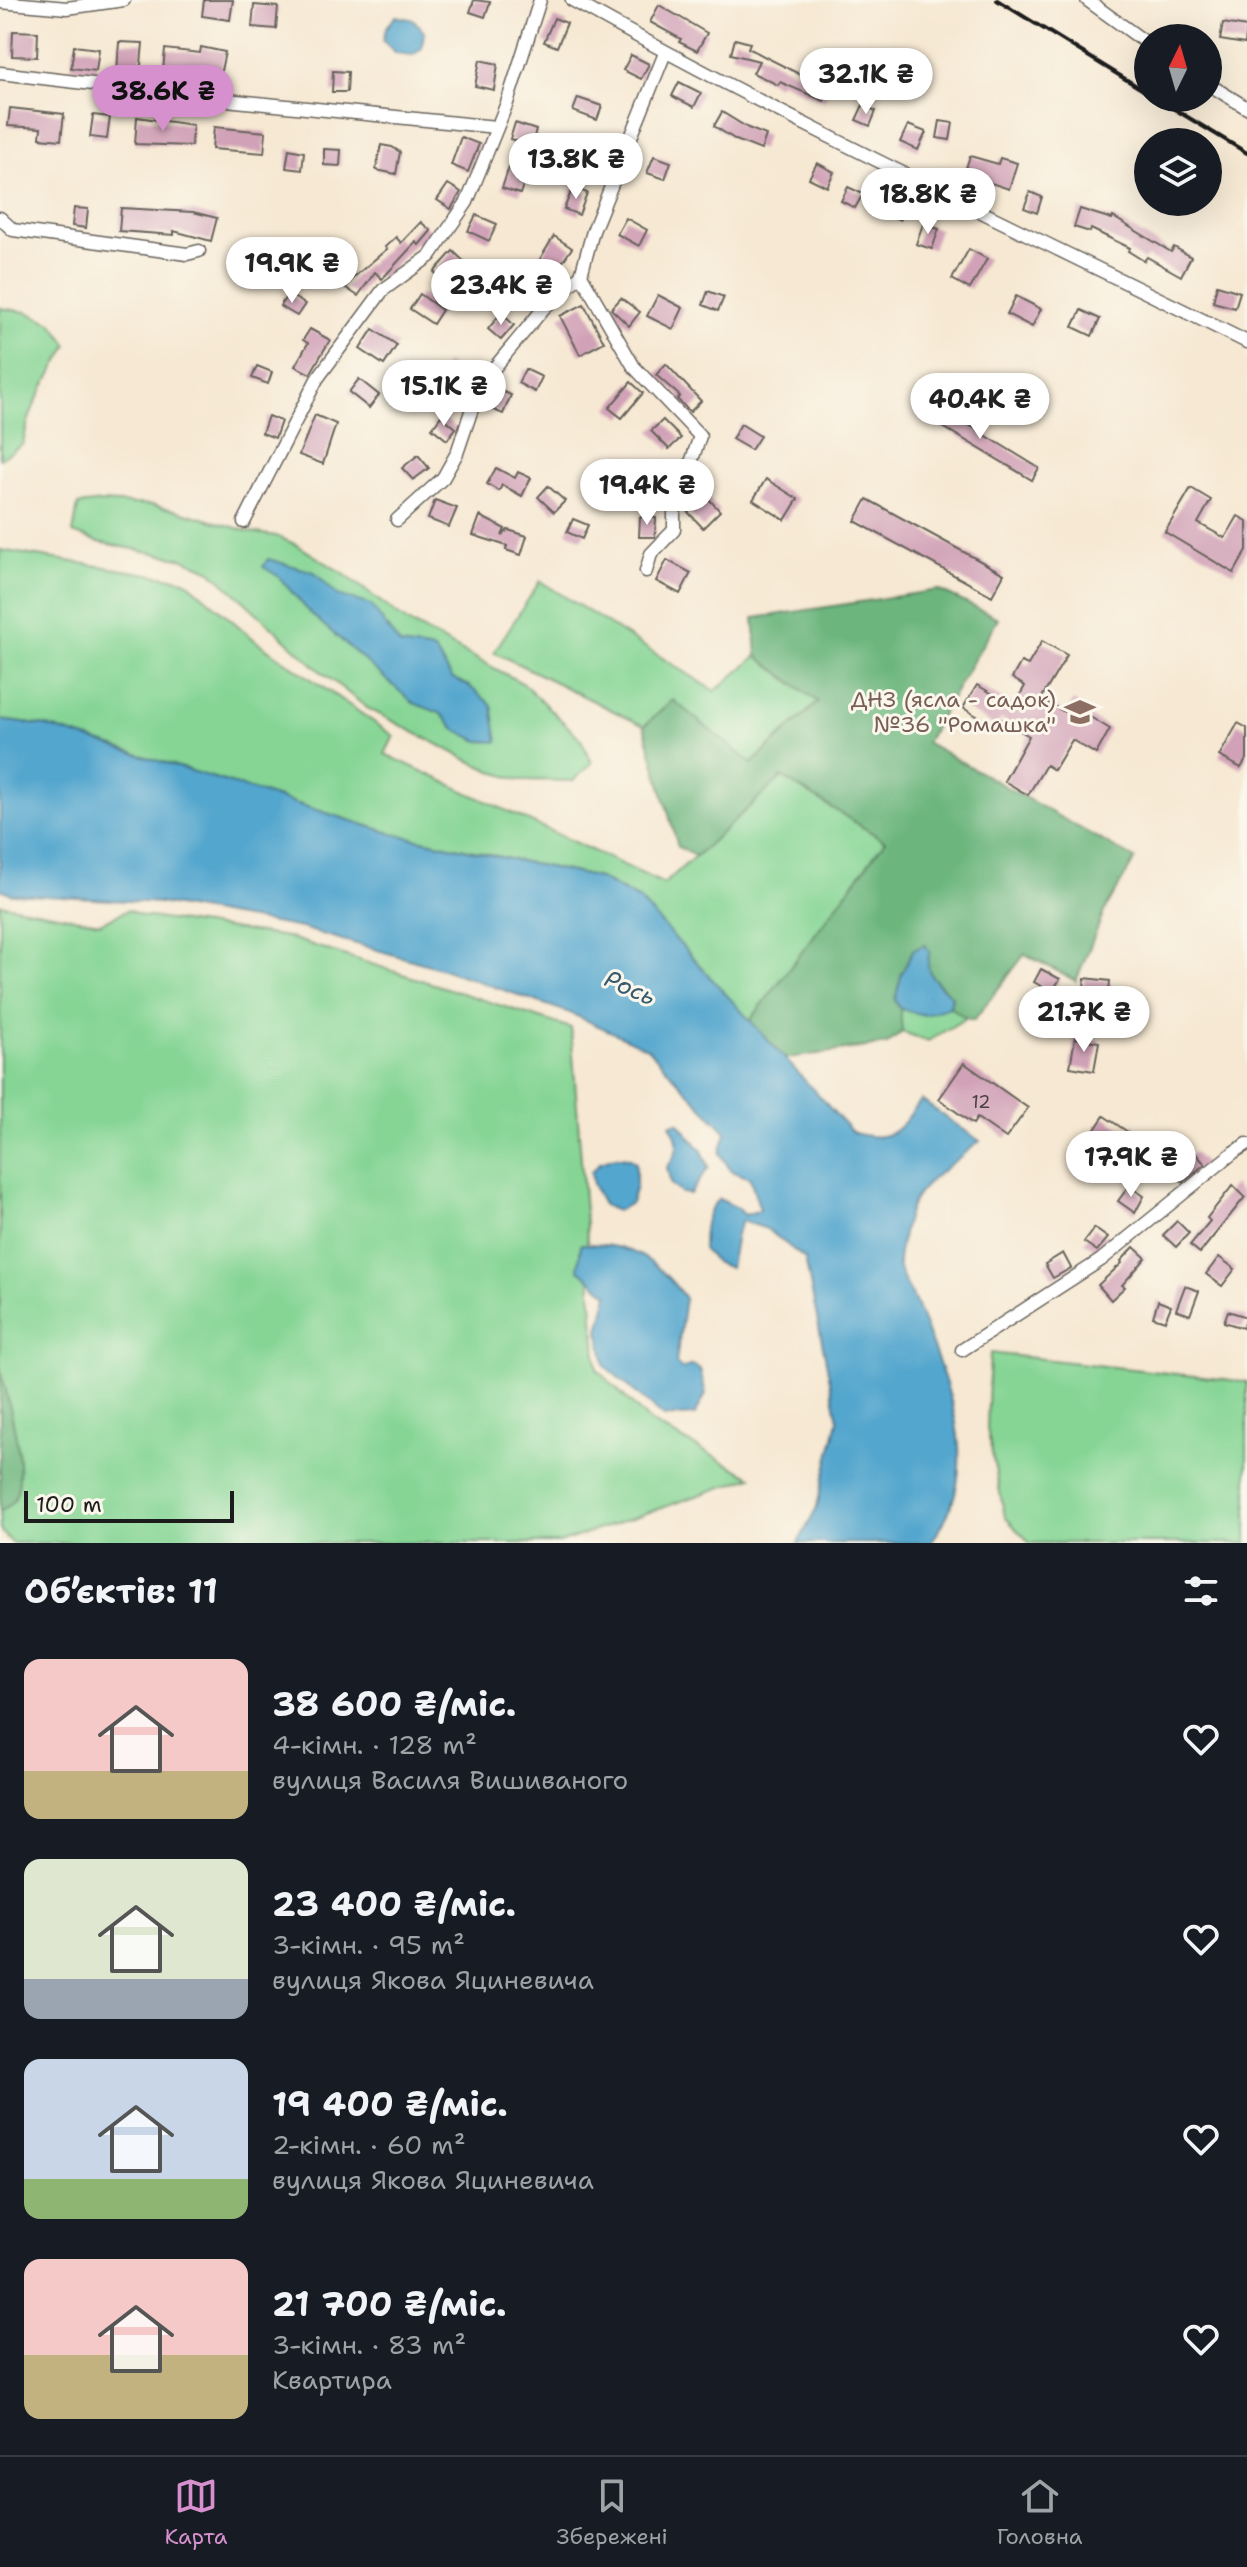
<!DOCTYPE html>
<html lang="uk">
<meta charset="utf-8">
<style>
body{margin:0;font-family:"Shantell Sans",sans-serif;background:#242831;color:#f1f3f6;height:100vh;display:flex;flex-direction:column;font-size:30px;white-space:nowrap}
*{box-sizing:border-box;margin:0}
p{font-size:26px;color:#9ea1a6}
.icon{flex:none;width:44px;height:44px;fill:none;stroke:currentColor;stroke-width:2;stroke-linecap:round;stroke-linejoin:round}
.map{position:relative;height:1543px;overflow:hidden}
.sheet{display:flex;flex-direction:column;background:#171b24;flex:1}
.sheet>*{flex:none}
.needle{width:52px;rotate:5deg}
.tools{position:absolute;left:1134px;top:24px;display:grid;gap:16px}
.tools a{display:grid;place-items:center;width:88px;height:88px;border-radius:50%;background:#171b24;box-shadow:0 8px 32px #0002;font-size:40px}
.scale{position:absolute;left:24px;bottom:20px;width:210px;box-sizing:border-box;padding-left:8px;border:4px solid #1c1c1c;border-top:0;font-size:22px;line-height:28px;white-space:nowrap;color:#1c1c1c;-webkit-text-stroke:6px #fbf7ec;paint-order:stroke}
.price{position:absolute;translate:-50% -68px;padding:0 18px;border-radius:28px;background:#fff;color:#222;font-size:26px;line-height:52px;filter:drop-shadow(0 2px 4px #0008)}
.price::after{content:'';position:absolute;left:50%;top:48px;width:24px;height:18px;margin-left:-12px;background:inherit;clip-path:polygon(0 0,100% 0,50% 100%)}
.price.current{background:#d690ce;color:#111}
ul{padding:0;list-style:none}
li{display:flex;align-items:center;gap:24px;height:200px;padding:0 24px}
li span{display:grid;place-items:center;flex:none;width:224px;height:160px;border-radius:16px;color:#555}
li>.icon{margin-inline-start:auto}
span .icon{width:96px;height:96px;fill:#fffc;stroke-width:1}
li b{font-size:34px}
h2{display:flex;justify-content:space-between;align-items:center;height:96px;padding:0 24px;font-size:34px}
.menu{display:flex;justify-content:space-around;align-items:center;height:112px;border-top:2px solid #363941;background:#171b24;font-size:22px;color:#9ea1a6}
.menu a{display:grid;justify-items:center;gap:4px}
.menu .current{color:#d690ce}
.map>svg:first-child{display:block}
.green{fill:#86d595;stroke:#517858;stroke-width:2}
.forest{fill:#6cb67e;stroke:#44694d;stroke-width:2}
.water{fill:#52a6ce;stroke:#376175;stroke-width:2}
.building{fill:#d1a2b7}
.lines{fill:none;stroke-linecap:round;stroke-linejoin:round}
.street-casing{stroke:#68635c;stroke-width:15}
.street{stroke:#fff;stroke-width:12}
.rail{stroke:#1c1c1c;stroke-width:4}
.labels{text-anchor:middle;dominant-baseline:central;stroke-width:6;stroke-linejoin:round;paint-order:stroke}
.number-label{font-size:18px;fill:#493e43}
.education-label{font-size:22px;fill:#785e54;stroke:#fbf7ec;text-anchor:end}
.water-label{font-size:24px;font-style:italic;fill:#345a6c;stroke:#fbf7ec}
</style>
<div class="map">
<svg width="1247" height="1543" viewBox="0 0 1247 1543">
<rect width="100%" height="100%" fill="#fbf7ec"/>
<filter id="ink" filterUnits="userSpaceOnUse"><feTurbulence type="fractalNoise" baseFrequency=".0125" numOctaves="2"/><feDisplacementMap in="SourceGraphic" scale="16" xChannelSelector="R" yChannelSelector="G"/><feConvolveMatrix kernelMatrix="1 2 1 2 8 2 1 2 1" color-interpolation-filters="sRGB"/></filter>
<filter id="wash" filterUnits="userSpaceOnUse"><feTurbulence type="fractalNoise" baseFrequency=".006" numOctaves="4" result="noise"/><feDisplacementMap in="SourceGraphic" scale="32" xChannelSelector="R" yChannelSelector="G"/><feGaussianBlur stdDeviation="1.8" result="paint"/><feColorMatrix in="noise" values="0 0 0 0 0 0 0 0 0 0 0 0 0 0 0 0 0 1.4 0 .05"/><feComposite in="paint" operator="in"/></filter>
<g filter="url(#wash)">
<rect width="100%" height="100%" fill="#f6e8d2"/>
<g class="green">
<path d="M0 308 27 312 52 323 68 345C47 384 31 399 23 444L0 459Z"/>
<path d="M102 502 152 505 176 510 250 532 276 536 297 545 344 574 406 621 524 684 581 739 592 763 573 781 520 780 496 773 470 761 367 708 319 670 211 571 184 559 98 542 73 533 78 505Z"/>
<path d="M0 550 185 580 256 641 394 736 385 754 664 884 782 777 885 841 750 1021 640 900 600 878 394 834 47 726 0 720Z"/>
<path d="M540 581 715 691 757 656 818 702 751 764 673 701 644 726 494 652Z"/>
<path d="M0 904 100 923 128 910 142 916 287 937 571 1028 597 1369 650 1422 752 1477 559 1543H12L0 1530Z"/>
<path d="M934 913 964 972 966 1018 928 1041 902 1032 882 1003Z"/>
<path d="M990 1353 1247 1382V1543H1030L1005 1517 987 1429Z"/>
</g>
<g class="forest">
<path d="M938 590 998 618 926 742 1135 859 1104 912 1076 981 1025 954 974 1020 966 1018 950 1007 952 996 928 973 926 962 913 950 902 973 895 1000 900 1009 902 1032 887 1044 783 1059 750 1021 885 841 782 777 696 856 678 847 644 726 673 700 752 764 818 702 757 656 754 618Z"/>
<path d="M0 1368C8 1400 29 1470 14 1500 11 1505 5 1508 0 1512Z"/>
</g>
<g class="water">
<path d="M396 16 414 20 424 32 422 48 413 55 396 53 383 41 386 28Z"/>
<path d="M268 559 314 572 337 595 371 605 400 645 434 650 452 678 469 686 492 705 498 742 479 741 457 731 440 713 413 703 310 613 278 576 263 567Z"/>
<path d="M0 720 47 726 394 834 599 878 640 900 852 1132C891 1145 900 1129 921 1100L980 1141C963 1156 921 1183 913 1202 907 1214 899 1248 898 1261 898 1275 912 1293 917 1306 946 1382 989 1470 930 1543H798L816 1510 838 1420 805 1259 767 1229 742 1221 736 1234 730 1268 716 1263 703 1249C703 1229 704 1212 719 1199L736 1207 745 1215 760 1210 750 1178 731 1171 720 1153 726 1132 647 1048 570 1013 443 969 301 928 159 903 12 894 0 889Z"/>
<path d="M925 945 930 952C922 973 937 983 952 996L950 1007 924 1015 900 1009 895 1000 902 973 913 950Z"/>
<path d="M678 1122 702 1151 709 1167 690 1194 682 1193 671 1185 667 1167C679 1153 681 1140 670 1125Z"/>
<path d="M615 1157 630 1158 636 1163V1186L631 1203 617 1211 603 1205 593 1184 591 1172 600 1162Z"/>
<path d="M581 1244C631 1243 656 1259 685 1298L676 1363 682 1369 692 1365 700 1369 706 1394 695 1415 664 1417 605 1366 599 1330 608 1294 578 1269Z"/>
</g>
<g id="blocks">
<g class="building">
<path d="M204 0H233L230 20 202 16Z"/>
<path d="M474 0 490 2 485 17 470 12Z"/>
<path d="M254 5 278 7 276 29 252 27Z"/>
<path d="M659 5 707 33 697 51 679 42 681 39 650 22Z"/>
<path d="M554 18 567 23 557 47 544 42Z"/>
<path d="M1223 23 1247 27 1245 44 1220 40Z"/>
<path d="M13 31 38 32 37 57 12 56Z"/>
<path d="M735 39 750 43 748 48 803 76 804 73 831 85 824 101 780 82 778 85 753 73 759 61 731 54Z"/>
<path d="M119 42 143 43 140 75 117 73Z"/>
<path d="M74 46 99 49 96 71 71 68Z"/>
<path d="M201 47 225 52 219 80 163 71 165 49 200 53Z"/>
<path d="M631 55 649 64 641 79 623 70Z"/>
<path d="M480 60 498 64 494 90 475 86Z"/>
<path d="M333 71 348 72 347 92H332Z"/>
<path d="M679 82 701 93 694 107 672 96Z"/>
<path d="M578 98 602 106 597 120 573 111Z"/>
<path d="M863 105 876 111 870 126 856 120Z"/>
<path d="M10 108 64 114 61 140 40 138 41 128 8 126Z"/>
<path d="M722 112 748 128 766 135 761 150 736 140 714 126Z"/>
<path d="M93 115 110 117 107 139 90 137Z"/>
<path d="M137 117 193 125 191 146 135 144Z"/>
<path d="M940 121 953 123 950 140 937 138Z"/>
<path d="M515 123 536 130 531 146 510 139Z"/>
<path d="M908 125 926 132 918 150 900 142Z"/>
<path d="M214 127 266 132 264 153 212 149Z"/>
<path d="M461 137 479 144 468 172 451 165Z"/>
<path d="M381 145 392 147 400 152 396 174 376 170Z"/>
<path d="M289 149 304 152 302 170 286 168Z"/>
<path d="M324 149 341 150 340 166 324 165Z"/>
<path d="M654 156 671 162 665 179 647 173Z"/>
<path d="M970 156 998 164 1000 158 1017 163 1009 189 964 174Z"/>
<path d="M817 163 834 172 827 187 809 178Z"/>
<path d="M509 167 527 173 520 194 502 188Z"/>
<path d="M448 184 461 192 451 209 437 200Z"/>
<path d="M573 187 587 193 579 215 564 209Z"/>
<path d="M848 187 863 194 855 208 841 201Z"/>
<path d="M1030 192 1042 197 1037 213 1024 208Z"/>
<path d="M887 201 905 208 900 220 882 212Z"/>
<path d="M74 208 88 209 86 228 72 226Z"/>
<path d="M121 208 193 212 217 218 211 241 174 231V235L119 231Z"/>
<path d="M1080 209 1112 219 1113 217 1171 252 1174 247 1191 257 1181 276 1147 257 1144 261 1128 251 1130 248 1091 229 1090 232 1074 227Z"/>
<path d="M476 215 497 224 489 241 468 231Z"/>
<path d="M626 218 647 230 639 246 617 234Z"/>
<path d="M421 222 431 231 419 245 416 242 382 279 375 272 358 296 346 288 354 277 387 249 385 247 396 237 401 243Z"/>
<path d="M923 224 939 229 932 249 916 244Z"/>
<path d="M554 236 572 248 557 270 540 259Z"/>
<path d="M969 249 987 259 970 289 952 279Z"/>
<path d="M453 251 470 267 451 287 434 272Z"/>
<path d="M532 281 546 291 535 305 522 295Z"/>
<path d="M1217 285 1240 292 1235 308 1213 302Z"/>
<path d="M708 291 724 297 718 311 703 305Z"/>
<path d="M288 294 305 304 297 316 280 306Z"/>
<path d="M420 294 442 310 433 324 410 309Z"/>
<path d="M658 295 683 308 673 329 647 316Z"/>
<path d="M1016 296 1041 309 1032 327 1007 314Z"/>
<path d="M621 298 640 312 629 326 611 309Z"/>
<path d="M584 304 604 342 580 355 560 316Z"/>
<path d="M1081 310 1100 319 1092 336 1073 327Z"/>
<path d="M501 313 514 325 501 340 488 329Z"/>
<path d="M310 329 330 340 310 374 295 366 308 343 303 340Z"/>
<path d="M373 329 397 345 384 365 360 349Z"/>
<path d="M446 363 469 381 457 398 433 381Z"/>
<path d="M666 364 701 401 690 412 677 399 680 396 656 375Z"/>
<path d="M257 366 272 372 268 384 252 378Z"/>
<path d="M525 369 542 377 535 392 518 383Z"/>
<path d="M359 379 379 395 369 408 349 392Z"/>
<path d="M631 382 643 393 622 418 609 408Z"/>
<path d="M494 388 511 395 503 414 486 407Z"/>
<path d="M931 402 1039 468 1032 480 923 415Z"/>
<path d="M315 415 336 424 323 464 299 455Z"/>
<path d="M268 416 281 421 275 438 262 433Z"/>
<path d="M441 416 456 428 447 440 432 428Z"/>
<path d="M663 420 681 438 669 449 651 431Z"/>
<path d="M741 424 760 436 751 450 732 439Z"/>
<path d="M418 455 429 468 413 480 402 468Z"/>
<path d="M496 468 515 478 518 472 531 478 522 496 502 485 499 491 487 484Z"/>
<path d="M766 479 798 499 785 520 753 500Z"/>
<path d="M639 481H661L662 495 640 496Z"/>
<path d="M548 486 565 501 554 512 538 497Z"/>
<path d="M1191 488 1211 500 1198 523 1225 538 1238 516 1247 521V550L1234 573 1165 532Z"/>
<path d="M705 495 720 511 703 528 688 512Z"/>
<path d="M867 499 1004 574 992 596 855 521Z"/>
<path d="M435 500 457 508 449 527 428 519Z"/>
<path d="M480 516 505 529 502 536 508 530 527 536 521 555 506 550 507 546 473 535Z"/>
<path d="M640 517 656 518 655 537H639Z"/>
<path d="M573 519 588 525 582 539 567 532Z"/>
<path d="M667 560 691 573 680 594 656 581Z"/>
<path d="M1042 641 1067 655 1041 699 1066 713 1073 701 1090 711 1087 715 1110 729 1096 754 1072 740 1054 770 1046 765 1028 795 1004 781 1029 736 1001 719 996 727 963 708 977 685 1014 706 1025 686 1012 678 1021 662 1028 665Z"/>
<path d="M1238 723 1247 728V758L1241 768 1219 756Z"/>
<path d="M1041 969 1060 979 1052 992 1034 982Z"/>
<path d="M1085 978 1110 981 1107 1011 1082 1008Z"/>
<path d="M1075 1038 1099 1042 1094 1071 1070 1067Z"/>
<path d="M964 1063 1028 1108 1006 1138 977 1118 973 1124 939 1099Z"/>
<path d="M1104 1116 1140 1140 1141 1137 1168 1152 1158 1172 1117 1152 1092 1134Z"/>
<path d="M1194 1152 1205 1164 1183 1182 1173 1172Z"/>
<path d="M1233 1185 1245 1197 1200 1253 1190 1245 1210 1221 1207 1218Z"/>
<path d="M1129 1186 1144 1196 1135 1213 1118 1201Z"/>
<path d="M1177 1221 1189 1233 1176 1247 1163 1235Z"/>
<path d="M1094 1228 1108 1238 1097 1251 1084 1242Z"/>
<path d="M1134 1247 1146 1258 1122 1285 1125 1287 1111 1300 1098 1285 1122 1263 1121 1261Z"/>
<path d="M1063 1253 1071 1268 1053 1278 1045 1264Z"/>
<path d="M1219 1257 1235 1269 1222 1286 1206 1274Z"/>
<path d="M1185 1286 1199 1291 1190 1315 1176 1310Z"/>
<path d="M1158 1301 1171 1306 1165 1321 1153 1317Z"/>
<path d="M1228 1311 1247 1317 1243 1328 1224 1322Z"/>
</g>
</g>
</g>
<g filter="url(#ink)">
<use href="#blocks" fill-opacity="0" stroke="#68635c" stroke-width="2"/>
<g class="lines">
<g class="street-casing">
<g id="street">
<path d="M572 0C792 124 1021 230 1247 342"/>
<path d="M1087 0 1148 44"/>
<path d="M0 2 67 8 124 0"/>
<path d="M0 73 236 101 496 127"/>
<path d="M1208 84 1247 108"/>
<path d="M0 218 13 230 187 254 199 251"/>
<path d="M581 275 634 367 700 436 674 513V530L651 554 646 571"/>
<path d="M397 520 443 478 457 453 480 385 544 308 581 275 593 231 665 53"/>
<path d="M244 522 317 379 383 290 430 256 467 202 507 103 540 0"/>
<path d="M962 1350 1101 1260 1234 1152 1247 1144"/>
</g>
</g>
<use href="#street" class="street"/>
<g class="rail">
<path d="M997 0 1148 93"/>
<path d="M1156 98 1247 153"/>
</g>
</g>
</g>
<defs>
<g id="school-bare" transform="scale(2.4)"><path d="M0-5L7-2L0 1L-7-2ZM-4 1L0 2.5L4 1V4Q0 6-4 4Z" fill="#8d6e63" stroke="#fbf7ec" stroke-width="2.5" paint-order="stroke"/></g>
</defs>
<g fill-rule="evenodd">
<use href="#school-bare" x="1080" y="712"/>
</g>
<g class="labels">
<g class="number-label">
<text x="981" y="1102">12</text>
</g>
<g class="education-label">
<text x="1056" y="699">ДНЗ (ясла - садок)<tspan x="1056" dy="25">№36 "Ромашка"</tspan></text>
</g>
<g class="water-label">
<text transform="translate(630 988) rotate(24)">Рось</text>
</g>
</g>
</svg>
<div class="tools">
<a><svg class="needle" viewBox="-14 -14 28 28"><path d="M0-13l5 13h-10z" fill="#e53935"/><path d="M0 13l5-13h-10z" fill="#9ea1a6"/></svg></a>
<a><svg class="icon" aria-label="layers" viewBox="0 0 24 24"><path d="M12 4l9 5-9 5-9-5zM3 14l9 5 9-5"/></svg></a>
</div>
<div class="scale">100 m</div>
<b class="price" style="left:866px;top:116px">32.1K ₴</b>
<b class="price current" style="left:163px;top:133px">38.6K ₴</b>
<b class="price" style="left:576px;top:201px">13.8K ₴</b>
<b class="price" style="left:928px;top:236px">18.8K ₴</b>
<b class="price" style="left:292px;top:305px">19.9K ₴</b>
<b class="price" style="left:501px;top:327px">23.4K ₴</b>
<b class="price" style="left:444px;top:428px">15.1K ₴</b>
<b class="price" style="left:980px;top:441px">40.4K ₴</b>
<b class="price" style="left:647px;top:527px">19.4K ₴</b>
<b class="price" style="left:1084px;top:1054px">21.7K ₴</b>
<b class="price" style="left:1131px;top:1199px">17.9K ₴</b>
</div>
<section class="sheet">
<h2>Об’єктів: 11<svg class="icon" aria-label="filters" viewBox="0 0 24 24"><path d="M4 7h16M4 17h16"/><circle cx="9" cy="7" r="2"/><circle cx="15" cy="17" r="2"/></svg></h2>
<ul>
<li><span style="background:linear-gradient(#f6c9c9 70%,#c2b280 0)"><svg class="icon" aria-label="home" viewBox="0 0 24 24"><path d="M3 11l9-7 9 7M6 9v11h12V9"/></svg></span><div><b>38 600 ₴/міс.</b><p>4-кімн. · 128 m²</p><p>вулиця Василя Вишиваного</p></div><svg class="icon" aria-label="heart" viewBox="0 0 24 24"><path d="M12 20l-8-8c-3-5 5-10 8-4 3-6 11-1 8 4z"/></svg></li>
<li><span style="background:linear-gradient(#dfe7d0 75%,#9aa5b1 0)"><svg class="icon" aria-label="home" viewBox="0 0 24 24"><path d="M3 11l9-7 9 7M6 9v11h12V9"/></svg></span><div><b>23 400 ₴/міс.</b><p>3-кімн. · 95 m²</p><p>вулиця Якова Яциневича</p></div><svg class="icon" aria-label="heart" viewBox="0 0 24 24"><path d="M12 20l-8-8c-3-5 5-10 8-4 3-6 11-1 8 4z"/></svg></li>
<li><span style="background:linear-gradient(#c9d6e8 75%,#8fb573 0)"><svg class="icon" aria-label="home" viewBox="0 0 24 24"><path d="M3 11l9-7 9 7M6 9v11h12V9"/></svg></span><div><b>19 400 ₴/міс.</b><p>2-кімн. · 60 m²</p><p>вулиця Якова Яциневича</p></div><svg class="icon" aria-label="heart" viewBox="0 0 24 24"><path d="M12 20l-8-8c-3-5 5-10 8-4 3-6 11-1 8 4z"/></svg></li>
<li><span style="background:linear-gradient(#f6c9c9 60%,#c2b280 0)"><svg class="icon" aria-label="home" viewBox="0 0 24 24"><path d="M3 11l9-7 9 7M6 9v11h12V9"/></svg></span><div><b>21 700 ₴/міс.</b><p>3-кімн. · 83 m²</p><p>Квартира</p></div><svg class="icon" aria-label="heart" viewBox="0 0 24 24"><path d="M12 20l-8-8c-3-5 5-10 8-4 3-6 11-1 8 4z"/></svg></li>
</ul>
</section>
<nav class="menu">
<a class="current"><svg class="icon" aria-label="map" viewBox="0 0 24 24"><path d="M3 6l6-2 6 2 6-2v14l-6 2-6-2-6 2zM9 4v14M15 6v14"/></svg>Карта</a>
<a><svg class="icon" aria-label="saved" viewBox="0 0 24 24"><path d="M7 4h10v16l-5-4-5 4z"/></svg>Збережені</a>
<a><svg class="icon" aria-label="home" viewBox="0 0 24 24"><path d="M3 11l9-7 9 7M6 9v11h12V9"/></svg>Головна</a>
</nav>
